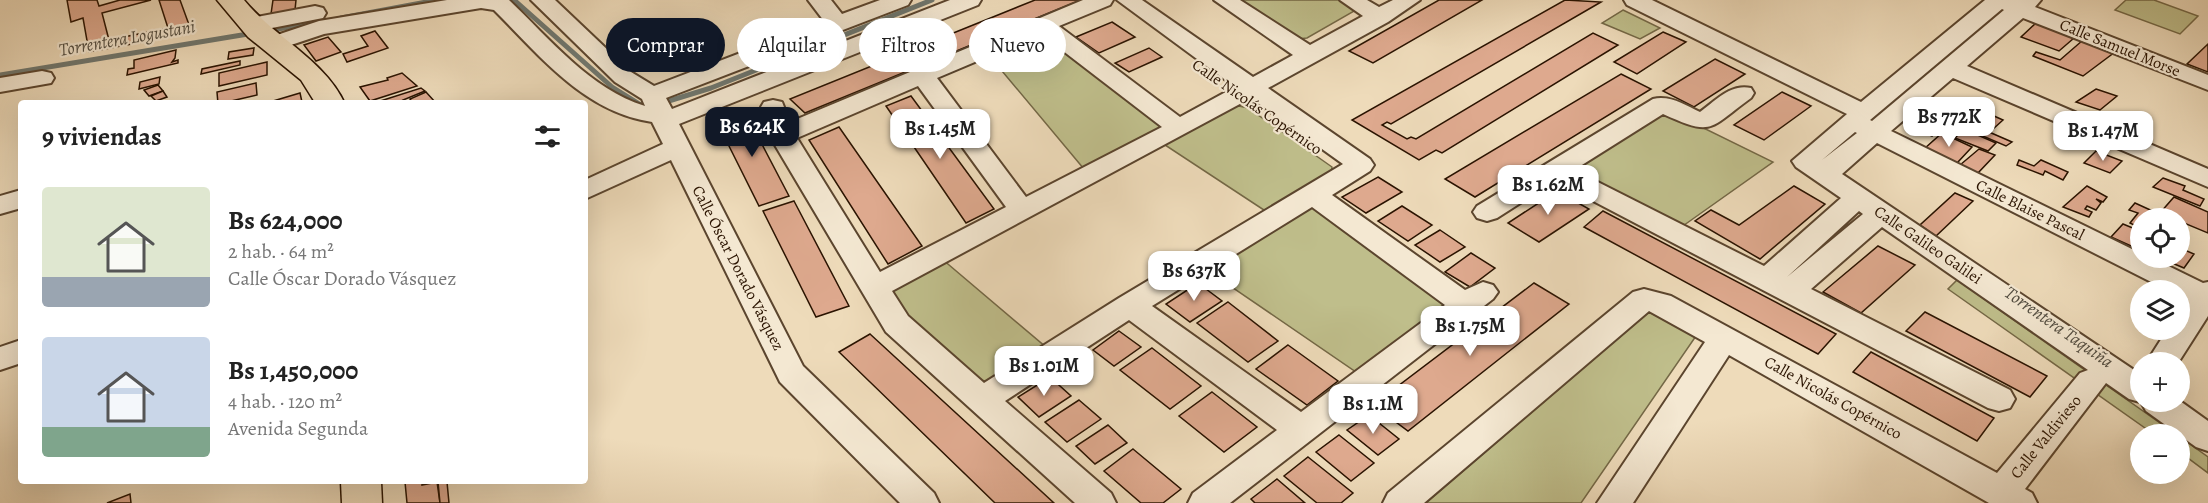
<!DOCTYPE html>
<html lang="es">
<meta charset="utf-8">
<style>
body{margin:0;font-family:Alegreya,serif;background:#f2f2f2;color:#222;height:100vh;display:flex;flex-direction:column;font-size:22px;white-space:nowrap}
*{box-sizing:border-box;margin:0}
p{font-size:20px;color:#767676}
.icon{flex:none;width:33px;height:33px;fill:none;stroke:currentColor;stroke-width:2;stroke-linecap:round;stroke-linejoin:round}
.map{position:relative;flex:1;overflow:hidden}
.sheet{position:absolute;left:18px;top:100px;width:570px;height:384px;display:flex;flex-direction:column;background:#fff;border-radius:6px;box-shadow:0 6px 24px #0002}
.sheet>*{flex:none}
.guide{position:absolute;left:606px;top:18px;width:570px;height:54px;display:flex;gap:12px}
.tools{position:absolute;left:2130px;top:208px;display:grid;gap:12px}
.tools a{display:grid;place-items:center;width:60px;height:60px;border-radius:50%;background:#fff;box-shadow:0 6px 24px #0002;font-size:30px}
.price{position:absolute;translate:-50% -51px;padding:0 14px;border-radius:12px;background:#fff;color:#222;font-size:20px;line-height:39px;filter:drop-shadow(0 2px 3px #0008)}
.price::after{content:'';position:absolute;left:50%;top:36px;width:18px;height:14px;margin-left:-9px;background:inherit;clip-path:polygon(0 0,100% 0,50% 100%)}
.price.on{background:#111827;color:#fff}
ul{padding:0;list-style:none}
li{display:flex;align-items:center;gap:18px;height:150px;padding:0 24px}
li span{display:grid;place-items:center;flex:none;width:168px;height:120px;border-radius:6px;color:#555}
li>.icon{margin-inline-start:auto}
span .icon{width:72px;height:72px;fill:#fffc;stroke-width:1}
li b{font-size:26px}
h2{display:flex;justify-content:space-between;align-items:center;height:72px;padding:0 24px;font-size:26px}
.tag{padding:0 21px;border-radius:27px;background:#fff;box-shadow:0 6px 24px #0002;font-size:21px;line-height:54px}
.tag.on{background:#111827;color:#fff}
.map>svg:first-child{display:block}
.green{fill:#bfbe8b;stroke:#746846;stroke-width:1.5}
.lines{fill:none;stroke-linecap:round;stroke-linejoin:round}
.stream{stroke:#6f776f;stroke-width:5}
.building{fill:#dea98e;stroke:#2a1300;stroke-width:1.5}
.minor-casing{stroke:#5b452e;stroke-width:4}
.major-casing{stroke:#2a1300;stroke-width:3}
.minor{fill:#f4e8d2;fill-rule:evenodd}
.major{fill:#eedbba;fill-rule:evenodd}
.labels{text-anchor:middle;dominant-baseline:central;stroke-width:4.5;stroke-linejoin:round;paint-order:stroke}
.street-label{font-size:16px;fill:#2a1300;stroke:#f4e8d2}
.water-label{font-size:18px;font-style:italic;fill:#524d41;stroke:#f4e8d2}
</style>
<div class="map">
<svg width="2208" height="503" viewBox="0 0 2208 503">
<rect width="100%" height="100%" fill="#eedbba"/>
<filter id="stains"><feTurbulence type="fractalNoise" baseFrequency=".00333" numOctaves="4"/><feColorMatrix values="0 0 0 0 .2 0 0 0 0 .09 0 0 0 0 .02 0 0 0 .5 -.17"/></filter>
<radialGradient id="worn" r=".72"><stop offset=".6" stop-color="#630" stop-opacity="0"/><stop offset="1" stop-color="#630" stop-opacity=".3"/></radialGradient>
<g class="green">
<path d="M1233 0H1343L1356 10 1307 38 1297 39Z"/>
<path d="M2126 0H2154L2198 16 2180 34 2115 10Z"/>
<path d="M1623 10 1660 28 1640 39 1602 23Z"/>
<path d="M1041 33 1159 123 1161 128 1158 131 1084 169 987 53Z"/>
<path d="M1239 106 1248 108 1332 167 1331 174 1270 214 1162 143 1229 107Z"/>
<path d="M1673 113 1773 162 1680 228 1576 177 1572 168 1662 114Z"/>
<path d="M1309 208H1316L1450 304 1359 374 1204 268Z"/>
<path d="M942 259 1047 348 1000 376 986 381 972 379 904 322 891 295 893 286Z"/>
<path d="M1957 280 2177 435H2155L1948 289Z"/>
<path d="M1649 312 1696 336 1581 503H1426Z"/>
<path d="M2180 437 2208 457V473L2180 452Z"/>
</g>
<g class="lines">
<g class="stream">
<path d="M514 0 612 87 641 105 652 104"/>
<path d="M341 18 437 0"/>
<path d="M267 31 322 21"/>
<path d="M0 75 254 33"/>
<path d="M662 103 711 88 932 0"/>
<path d="M1878 116 1947 55"/>
</g>
</g>
<g class="building">
<path d="M67 0H97L99 6 120 0H151L102 13 109 40 168 28 159 0H180L192 33 89 52 83 18 71 22Z"/>
<path d="M273 0H296L295 10 271 14Z"/>
<path d="M1035 0H1081L805 113 790 99Z"/>
<path d="M1439 0H1482L1373 63 1349 51Z"/>
<path d="M1565 0 1601 2 1391 124 1387 122 1382 125 1407 139 1411 137 1416 139 1593 33 1618 45 1442 153 1436 150 1419 160 1352 120Z"/>
<path d="M1112 22 1135 37 1099 53 1076 37Z"/>
<path d="M2037 22 2074 38 2059 51 2021 37Z"/>
<path d="M375 31 388 48 347 62 343 54 368 46 361 36Z"/>
<path d="M1663 32 1686 42 1637 74 1614 62Z"/>
<path d="M328 37 341 52 316 61 304 45Z"/>
<path d="M2083 40 2115 52 2083 76 2033 56 2036 52 2060 60Z"/>
<path d="M2208 44V72L2187 64Z"/>
<path d="M254 48 253 55 228 59 229 52Z"/>
<path d="M1149 48 1162 57 1129 72 1115 63Z"/>
<path d="M176 50 175 58 172 62 178 60V63L127 75 128 69 134 68V60Z"/>
<path d="M1715 59 1745 74 1694 107 1663 91Z"/>
<path d="M240 61V65L201 74 202 69Z"/>
<path d="M267 62V75L219 86V73Z"/>
<path d="M402 73 417 86 370 101 360 87 388 80 387 78Z"/>
<path d="M1621 74 1651 89 1475 197 1445 179Z"/>
<path d="M160 77 159 84 139 89 140 82Z"/>
<path d="M256 83 257 95 218 104 217 92Z"/>
<path d="M158 85 163 91 149 96 144 90Z"/>
<path d="M421 88 425 91 403 100 407 104 374 103Z"/>
<path d="M2096 89 2117 96 2100 110 2076 102Z"/>
<path d="M163 91 167 97 156 101 151 96Z"/>
<path d="M426 92 436 103 413 104 410 99Z"/>
<path d="M1782 92 1811 106 1764 140 1734 125Z"/>
<path d="M300 93 302 102 295 104H263Z"/>
<path d="M911 96 994 209 966 223 886 106Z"/>
<path d="M1956 99 2003 120 1992 130 1942 110Z"/>
<path d="M744 110 789 196 759 206 715 118Z"/>
<path d="M1943 112 2012 142 2006 146 1950 122 1945 127 1934 122Z"/>
<path d="M1925 119 1941 127 1932 136 1915 129Z"/>
<path d="M839 127 922 246 888 264 809 140Z"/>
<path d="M1964 129 1996 143 1988 151 1955 138Z"/>
<path d="M1942 133 1972 147 1957 163 1924 149Z"/>
<path d="M1979 149 1995 155 1977 174 1960 165Z"/>
<path d="M2096 151 2122 161 2110 173 2084 163Z"/>
<path d="M2019 160 2034 166 2041 160 2068 172 2063 180 2045 171 2043 175 2017 165Z"/>
<path d="M1378 177 1402 192 1366 213 1342 197Z"/>
<path d="M2163 178 2185 186 2183 190 2204 199 2200 206 2153 187Z"/>
<path d="M1794 186 1825 204 1760 259 1695 221 1711 210 1739 225Z"/>
<path d="M2087 186 2107 197 2103 202 2096 199 2101 203 2096 210 2087 206 2085 209 2092 212 2089 217 2063 207Z"/>
<path d="M1557 191 1589 209 1539 242 1508 223Z"/>
<path d="M1955 193 1973 201 1936 236 1920 225Z"/>
<path d="M2174 197 2208 212V233L2160 213Z"/>
<path d="M794 201 849 306 816 317 763 211Z"/>
<path d="M2135 203 2170 219H2140V228L2130 223 2138 213 2129 210Z"/>
<path d="M1402 206 1432 225 1408 241 1378 221Z"/>
<path d="M1603 211 1836 334 1818 354 1584 227Z"/>
<path d="M2123 224 2140 231V250L2111 237Z"/>
<path d="M1440 230 1465 247 1440 262 1415 245Z"/>
<path d="M1878 246 1915 265 1861 313 1823 292Z"/>
<path d="M2180 248 2194 254 2184 268 2160 258H2180Z"/>
<path d="M1471 253 1495 268 1470 287 1445 272Z"/>
<path d="M1198 283 1222 301 1190 322 1166 304Z"/>
<path d="M1534 283 1569 304 1408 431 1373 405Z"/>
<path d="M1228 302 1278 341 1248 362 1197 323Z"/>
<path d="M1925 312 2047 376 2030 397 1906 331Z"/>
<path d="M1119 331 1141 347 1114 366 1093 350Z"/>
<path d="M870 334 1054 503H995L839 352Z"/>
<path d="M1288 345 1338 381 1307 405 1256 369Z"/>
<path d="M1152 348 1201 386 1170 409 1120 370Z"/>
<path d="M1871 352 1994 418 1977 441 1853 372Z"/>
<path d="M1050 377 1071 396 1039 417 1018 397Z"/>
<path d="M1212 392 1257 427 1224 452 1179 416Z"/>
<path d="M1079 400 1101 419 1067 442 1045 422Z"/>
<path d="M1369 415 1399 439 1378 455 1347 430Z"/>
<path d="M1108 425 1127 443 1095 464 1076 446Z"/>
<path d="M1339 435 1374 463 1351 481 1316 452Z"/>
<path d="M1133 449 1181 489 1163 503H1141L1104 471Z"/>
<path d="M1308 457 1353 493 1341 503H1317L1284 476Z"/>
<path d="M1277 479 1305 503H1255L1251 499Z"/>
<path d="M405 482H422V485L437 482 440 503H407Z"/>
<path d="M438 482H447L449 503H440Z"/>
<path d="M130 494 131 503H107Z"/>
</g>
<g class="lines">
<g class="minor-casing">
<g id="minor">
<path d="M447 0H509C550 39 590 89 645 106L642 99 615 82 531 0H555L631 72 654 86 824 21 808 0H831L842 14 880 0H911L908 5 666 98 672 109 950 0H981L978 5 679 124 803 366 934 493 939 503H900L780 382 671 160 585 199V180L663 144 652 122C584 112 540 56 494 10L481 8 324 34 273 51 265 49 261 44 265 39 319 21Z"/>
<path d="M1083 0H1113L1110 5 1059 26 1180 117 1235 87 1117 0H1142L1253 77 1293 55 1214 0H1240L1310 45 1363 16 1340 0H1367L1379 7 1393 0H1420L1388 22 1268 88 1370 159 1374 165 1370 171 1332 195 1465 290 1483 282 1493 285 1498 292 1493 299 1230 503H1188L1193 493 1277 430 1129 320 1005 401 1111 493 1116 503H1075L886 332 769 135 761 107 764 102 773 100 782 102 790 122ZM1041 34 1162 127 1026 197 937 78ZM918 86 1006 207 880 272 797 138ZM1251 98 1343 164 1119 298 984 383 908 316 892 291ZM1312 207 1445 305 1301 412 1152 306Z"/>
<path d="M1624 0H1652L1861 102 1985 0H2041L2035 7 2208 75V90L2023 18 1967 66 2208 169V187L1953 78 1891 131 2140 253V258H2152L2203 283 2208 282V316L2178 363H2146L2167 330H2180V312L2187 300 2180 296V291H2169L1877 143 1842 174 2140 374V402L2129 399 2106 383 2025 489 2032 493 2037 503H1989L1729 355 1633 503H1597L1705 342 1649 311 1424 503H1383L1388 493 1633 292 1644 289 1671 296 1997 473 2080 373 2088 370 1882 227 1811 289 2010 390 2015 399 2010 408 1999 411 1988 408 1555 181 1497 218 1487 221 1477 218 1473 212 1477 206 1653 99C1670 95 1685 105 1700 112 1715 101 1731 83 1751 88L1754 93 1751 98C1708 129 1714 137 1663 114L1574 170 1764 266 1841 198 1796 167 1792 161 1847 114 1627 5ZM2002 9 2004 10 1872 121 1870 120ZM1855 132 1857 133 1822 160ZM1859 211 1863 214 1787 277Z"/>
<path d="M315 6 323 8 326 13 323 18 251 32 243 30 240 25 243 20 251 18Z"/>
<path d="M42 71 51 73 54 78 51 83 0 92V78Z"/>
<path d="M21 190V208L0 214V196Z"/>
<path d="M21 340V363L0 370V347Z"/>
<path d="M2180 401 2208 421V451L2196 447 2146 411 2141 402Z"/>
</g>
</g>
<g class="major-casing">
<g id="major">
<path d="M217 0H244C275 38 325 60 345 104H316L301 80 248 37Z"/>
<path d="M341 482H381L382 503H342Z"/>
</g>
</g>
<use href="#minor" class="minor"/>
<use href="#major" class="major"/>
</g>
<g class="labels">
<g class="street-label">
<text transform="translate(2120 48) rotate(22)">Calle Samuel Morse</text>
<text transform="translate(1257 107) rotate(35)">Calle Nicolás Copérnico</text>
<text transform="translate(2030 210) rotate(26)">Calle Blaise Pascal</text>
<text transform="translate(1928 245) rotate(34)">Calle Galileo Galilei</text>
<text transform="translate(738 268) rotate(63)">Calle Óscar Dorado Vásquez</text>
<text transform="translate(1833 398) rotate(29)">Calle Nicolás Copérnico</text>
<text transform="translate(2046 437) rotate(-51)">Calle Valdivieso</text>
</g>
<g class="water-label">
<text transform="translate(127 38) rotate(-10)">Torrentera Logustani</text>
<text transform="translate(2059 327) rotate(35)">Torrentera Taquiña</text>
</g>
</g>
<rect width="100%" height="100%" filter="url(#stains)"/>
<rect width="100%" height="100%" fill="url(#worn)"/>
</svg>
<div class="tools">
<a><svg class="icon" aria-label="locate" viewBox="0 0 24 24"><circle cx="12" cy="12" r="6"/><path d="M12 2v4M12 18v4M2 12h4M18 12h4"/></svg></a>
<a><svg class="icon" aria-label="layers" viewBox="0 0 24 24"><path d="M12 4l9 5-9 5-9-5zM3 14l9 5 9-5"/></svg></a>
<a>+</a>
<a>−</a>
</div>
<b class="price" style="left:1949px;top:148px">Bs 772K</b>
<b class="price on" style="left:752px;top:158px">Bs 624K</b>
<b class="price" style="left:940px;top:160px">Bs 1.45M</b>
<b class="price" style="left:2103px;top:162px">Bs 1.47M</b>
<b class="price" style="left:1548px;top:216px">Bs 1.62M</b>
<b class="price" style="left:1194px;top:302px">Bs 637K</b>
<b class="price" style="left:1470px;top:357px">Bs 1.75M</b>
<b class="price" style="left:1044px;top:397px">Bs 1.01M</b>
<b class="price" style="left:1373px;top:435px">Bs 1.1M</b>
<div class="guide">
<a class="tag on">Comprar</a>
<a class="tag">Alquilar</a>
<a class="tag">Filtros</a>
<a class="tag">Nuevo</a>
</div>
<section class="sheet">
<h2>9 viviendas<svg class="icon" aria-label="filters" viewBox="0 0 24 24"><path d="M4 7h16M4 17h16"/><circle cx="9" cy="7" r="2"/><circle cx="15" cy="17" r="2"/></svg></h2>
<ul>
<li><span style="background:linear-gradient(#dfe7d0 75%,#9aa5b1 0)"><svg class="icon" aria-label="home" viewBox="0 0 24 24"><path d="M3 11l9-7 9 7M6 9v11h12V9"/></svg></span><div><b>Bs 624,000</b><p>2 hab. · 64 m²</p><p>Calle Óscar Dorado Vásquez</p></div></li>
<li><span style="background:linear-gradient(#c9d6e8 75%,#7fa58c 0)"><svg class="icon" aria-label="home" viewBox="0 0 24 24"><path d="M3 11l9-7 9 7M6 9v11h12V9"/></svg></span><div><b>Bs 1,450,000</b><p>4 hab. · 120 m²</p><p>Avenida Segunda</p></div></li>
</ul>
</section>
</div>
